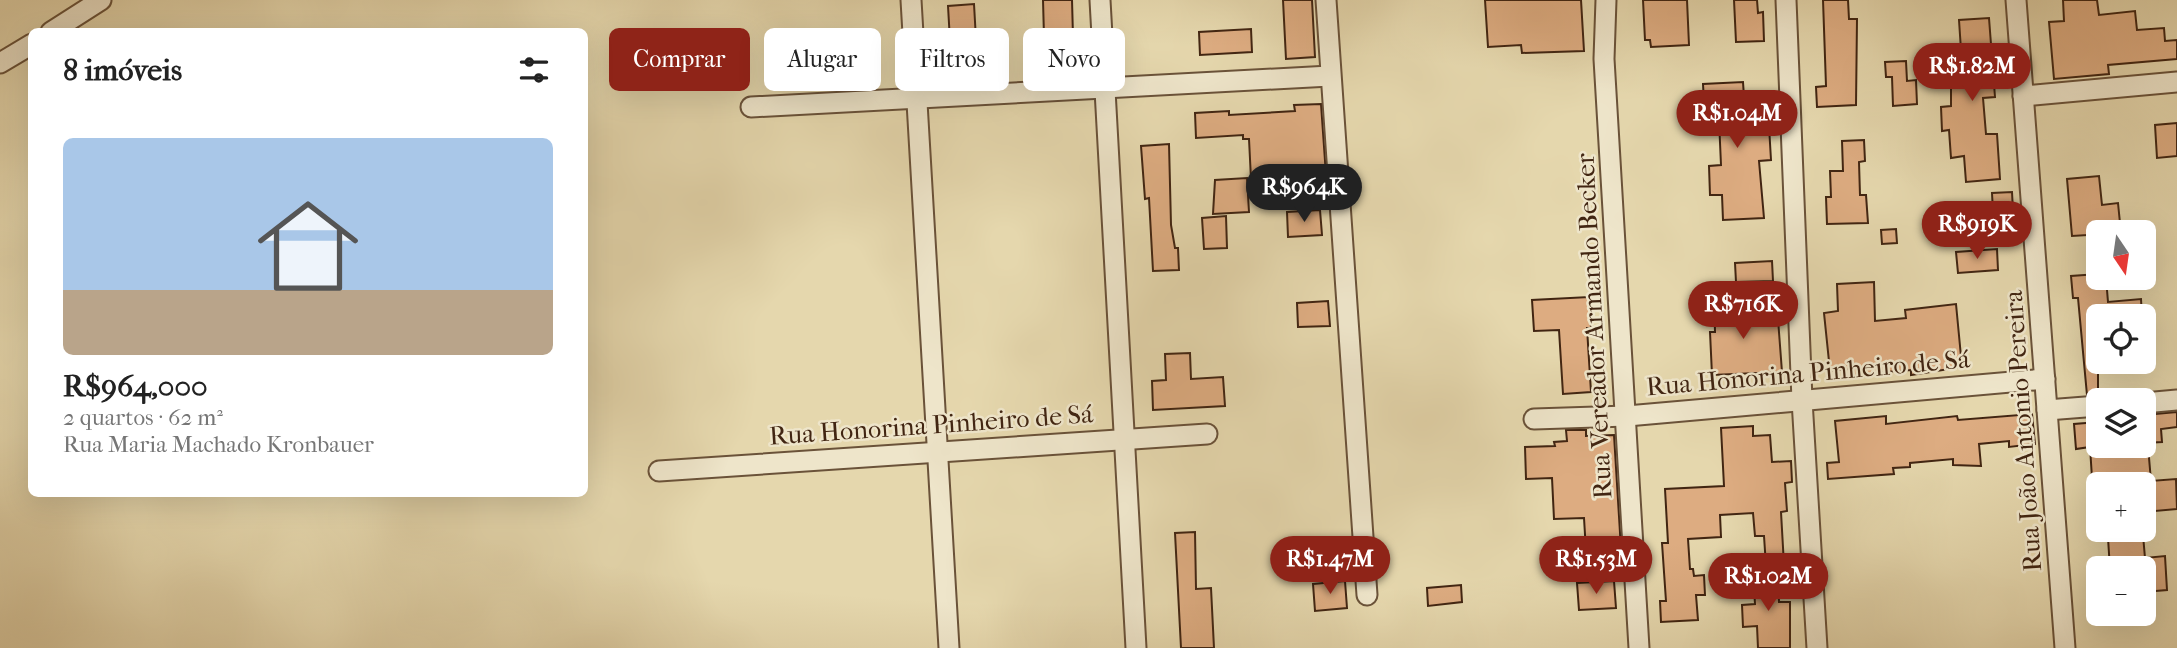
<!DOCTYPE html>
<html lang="pt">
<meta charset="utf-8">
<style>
body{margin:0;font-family:"IM FELL French Canon",serif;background:#f2f2f2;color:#222;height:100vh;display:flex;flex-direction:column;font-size:26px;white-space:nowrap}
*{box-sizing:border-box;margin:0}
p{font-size:23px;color:#767676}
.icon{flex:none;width:38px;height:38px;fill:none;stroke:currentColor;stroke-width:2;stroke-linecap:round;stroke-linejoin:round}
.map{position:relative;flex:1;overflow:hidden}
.sheet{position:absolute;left:28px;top:28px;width:560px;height:469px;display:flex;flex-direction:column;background:#fff;border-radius:10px;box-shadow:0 7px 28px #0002}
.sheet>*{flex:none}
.banner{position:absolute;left:609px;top:28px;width:665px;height:63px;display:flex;gap:14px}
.needle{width:46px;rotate:167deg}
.controls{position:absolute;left:2086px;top:220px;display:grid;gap:14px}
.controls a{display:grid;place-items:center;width:70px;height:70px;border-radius:10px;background:#fff;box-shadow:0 7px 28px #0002;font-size:35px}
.price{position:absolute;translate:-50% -60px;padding:0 16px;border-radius:24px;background:#8f2418;color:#fff;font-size:23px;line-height:46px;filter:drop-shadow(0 2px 4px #0008)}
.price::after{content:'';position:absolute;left:50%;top:42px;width:21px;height:16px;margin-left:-10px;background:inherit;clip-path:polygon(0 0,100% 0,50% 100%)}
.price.active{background:#222;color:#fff}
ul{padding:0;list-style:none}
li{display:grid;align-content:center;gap:14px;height:371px;padding:0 35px}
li+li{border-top:2px solid #e0e0e0}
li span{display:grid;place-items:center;height:217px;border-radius:10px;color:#555}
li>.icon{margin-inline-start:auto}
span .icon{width:126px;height:126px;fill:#fffc;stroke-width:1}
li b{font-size:30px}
h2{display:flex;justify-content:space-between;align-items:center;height:84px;padding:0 35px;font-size:30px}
.chip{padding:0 24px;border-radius:10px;background:#fff;box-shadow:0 7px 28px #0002;font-size:24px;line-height:63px}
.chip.active{background:#8f2418;color:#fff}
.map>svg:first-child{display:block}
.building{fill:#ddac81;stroke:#412512;stroke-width:2}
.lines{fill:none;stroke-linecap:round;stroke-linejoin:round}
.minor-casing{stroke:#6a5239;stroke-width:23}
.minor{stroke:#eee5ca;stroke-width:19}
.labels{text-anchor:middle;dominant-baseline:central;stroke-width:5;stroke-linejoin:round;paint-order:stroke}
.street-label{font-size:26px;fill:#412512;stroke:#eee5ca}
</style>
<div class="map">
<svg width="2177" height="648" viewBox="0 0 2177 648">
<rect width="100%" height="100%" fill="#e5d7ad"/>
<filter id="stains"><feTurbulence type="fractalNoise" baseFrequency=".00286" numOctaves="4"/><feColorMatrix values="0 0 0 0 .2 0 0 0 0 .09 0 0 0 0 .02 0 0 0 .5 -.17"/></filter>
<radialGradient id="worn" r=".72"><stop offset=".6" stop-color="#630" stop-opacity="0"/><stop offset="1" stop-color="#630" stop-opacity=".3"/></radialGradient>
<g class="building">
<path d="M1043 0H1072L1074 73H1045Z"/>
<path d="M1283 0H1312L1315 57 1286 59Z"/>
<path d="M1485 0H1581L1584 51 1522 53 1521 45 1488 47Z"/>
<path d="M1643 0H1687L1689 45 1651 47 1650 40H1645Z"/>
<path d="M1734 0H1757L1758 13 1763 12 1764 41 1736 42Z"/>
<path d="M1823 0H1848L1849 19H1857L1856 105 1817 107 1816 87 1826 86Z"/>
<path d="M2063 0H2097L2099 15 2135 11 2137 30 2164 28 2165 41 2177 40V59L2108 65 2109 74 2054 79 2049 22 2064 21Z"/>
<path d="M974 4 978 75 952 76 948 6Z"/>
<path d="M1989 18 1995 97 1983 98 1986 134H1997L2000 179 1966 182 1964 156 1951 158 1949 130 1942 131 1941 107 1951 106V51L1961 50 1959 20Z"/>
<path d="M1251 29 1252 52 1200 55 1199 32Z"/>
<path d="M1906 61 1907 81 1916 80 1917 104 1893 106 1892 77H1886L1885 62Z"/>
<path d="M1743 82 1744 97H1758L1759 127 1769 126 1771 160 1759 161 1764 218 1723 220 1722 195H1710L1709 166 1721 165 1719 120 1705 121 1703 84Z"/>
<path d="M1321 104 1326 175 1251 179 1249 139H1243V135L1196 138 1195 113 1229 111V115L1295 111 1294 105Z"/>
<path d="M2177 123V156L2157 158 2155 125Z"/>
<path d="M1864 140 1865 161 1859 162 1860 195H1866L1868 223 1827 224 1826 197H1831L1830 171H1843L1842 141Z"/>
<path d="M1169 144 1171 225 1175 248H1178L1179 270 1153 271 1149 198 1145 199 1141 146Z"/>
<path d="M2099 176 2102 205 2118 203 2121 233 2072 236 2067 179Z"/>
<path d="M1247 178 1249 212 1213 214 1215 180Z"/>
<path d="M2012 192 2013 211 1993 212 1992 193Z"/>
<path d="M1320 210 1322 235 1288 237 1287 212Z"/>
<path d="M1226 216 1227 248 1204 249 1202 218Z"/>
<path d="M1896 229 1897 243 1882 244 1881 230Z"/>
<path d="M1997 249 1998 270 1958 273 1956 252Z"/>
<path d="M1772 261 1773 281 1736 282 1735 263Z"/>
<path d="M2098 274V278H2106L2108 302 2141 299 2142 317H2098V394L2087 395 2078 298H2073L2071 276Z"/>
<path d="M1874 282 1875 321 1906 318 1905 310 1956 304 1962 367 1911 375V370L1872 373V376L1852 378 1851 369 1830 371 1824 313 1838 311 1837 284Z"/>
<path d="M1742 294 1743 321 1778 319 1782 372 1712 375 1710 332H1715L1714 295Z"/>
<path d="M1589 297 1591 328H1587L1591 392 1563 394 1559 330 1534 331 1532 300Z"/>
<path d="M1328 301 1330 326 1298 327 1297 303Z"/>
<path d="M1190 353 1191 379 1223 377 1225 406 1153 410 1152 381 1166 380 1165 354Z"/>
<path d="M2177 412V427L2161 429 2162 442 2144 443V415Z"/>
<path d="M2032 414 2035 444 2009 447V441L1979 444 1981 466 1953 465V459L1910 463V467L1893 468 1894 474 1828 479 1827 463 1839 462 1835 421 1886 416V424L1957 416 1958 420Z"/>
<path d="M2098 422V446H2148L2151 481 2176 479 2177 509 2144 512V485H2131L2130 474 2092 478 2090 447 2076 449 2074 424Z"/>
<path d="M1753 426V436L1770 435 1772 462 1791 461 1792 482 1785 483 1787 511 1781 512 1784 565 1766 566 1764 536H1755L1753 513 1720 515 1721 537 1688 539 1690 569H1693L1694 576 1704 575 1705 595H1696L1698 620 1661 622 1660 601H1666L1662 543H1668L1665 489 1724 486 1721 428Z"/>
<path d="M1566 430H1586V436L1614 435 1621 549H1617L1619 577 1601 578 1599 550 1586 551 1584 518 1554 519 1552 478 1526 479 1525 447 1555 446 1554 442 1567 441Z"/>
<path d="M1195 532 1196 589 1211 588 1214 648H1181L1175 533Z"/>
<path d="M2143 535 2145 558 2165 556 2167 590 2144 592V569H2110L2108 538Z"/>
<path d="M1778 571 1779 602H1790V648H1758L1757 626 1743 627 1742 605 1755 604 1753 572Z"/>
<path d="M1345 581 1347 608 1315 611 1313 584Z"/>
<path d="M1614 581 1616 608 1579 610 1577 583Z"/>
<path d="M1461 585 1462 602 1428 606 1427 588Z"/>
</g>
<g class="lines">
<g class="minor-casing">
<g id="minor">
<path d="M911 0 949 648"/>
<path d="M1100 0 1136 648"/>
<path d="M1326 0 1367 595"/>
<path d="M1606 0 1604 59 1639 648"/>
<path d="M1786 0 1802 400 1817 648"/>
<path d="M2016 0 2065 648"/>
<path d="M51 32 101 0"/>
<path d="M0 63 32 44"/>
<path d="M2023 96 2177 82"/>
<path d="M751 107 1330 76"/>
<path d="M2144 403 2177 400"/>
<path d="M2047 410 2098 406"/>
<path d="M1534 419 1627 416 2045 379"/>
<path d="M659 471 1207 434"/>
</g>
</g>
<use href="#minor" class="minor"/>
</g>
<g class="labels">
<g class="street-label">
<text transform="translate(1594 326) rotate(-93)">Rua Vereador Armando Becker</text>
<text transform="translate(1808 373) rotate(-5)">Rua Honorina Pinheiro de Sá</text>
<text transform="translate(931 425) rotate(-4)">Rua Honorina Pinheiro de Sá</text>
<text transform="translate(2023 431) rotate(-94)">Rua João Antonio Pereira</text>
</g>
</g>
<rect width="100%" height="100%" filter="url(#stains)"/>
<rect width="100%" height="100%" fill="url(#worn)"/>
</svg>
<div class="controls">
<a><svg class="needle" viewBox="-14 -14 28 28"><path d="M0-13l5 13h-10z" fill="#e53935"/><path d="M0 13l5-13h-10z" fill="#767676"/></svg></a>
<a><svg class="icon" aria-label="locate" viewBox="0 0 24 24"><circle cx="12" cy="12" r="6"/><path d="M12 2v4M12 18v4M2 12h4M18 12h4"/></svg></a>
<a><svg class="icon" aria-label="layers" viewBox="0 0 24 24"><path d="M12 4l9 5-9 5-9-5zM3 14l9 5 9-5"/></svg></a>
<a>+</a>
<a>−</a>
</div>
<b class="price" style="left:1972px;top:103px">R$1.82M</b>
<b class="price" style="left:1737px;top:150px">R$1.04M</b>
<b class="price active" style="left:1304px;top:224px">R$964K</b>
<b class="price" style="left:1977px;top:261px">R$919K</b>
<b class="price" style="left:1743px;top:341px">R$716K</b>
<b class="price" style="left:1330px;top:596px">R$1.47M</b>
<b class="price" style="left:1596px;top:596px">R$1.53M</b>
<b class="price" style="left:1768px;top:613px">R$1.02M</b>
<div class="banner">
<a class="chip active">Comprar</a>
<a class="chip">Alugar</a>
<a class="chip">Filtros</a>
<a class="chip">Novo</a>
</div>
<section class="sheet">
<h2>8 imóveis<svg class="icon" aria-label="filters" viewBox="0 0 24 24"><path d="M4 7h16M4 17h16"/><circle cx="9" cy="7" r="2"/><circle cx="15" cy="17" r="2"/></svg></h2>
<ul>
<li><span style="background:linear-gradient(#a9c7e8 70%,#b9a48a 0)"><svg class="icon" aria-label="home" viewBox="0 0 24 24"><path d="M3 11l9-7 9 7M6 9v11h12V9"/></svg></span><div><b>R$964,000</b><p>2 quartos · 62 m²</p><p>Rua Maria Machado Kronbauer</p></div></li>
</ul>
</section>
</div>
